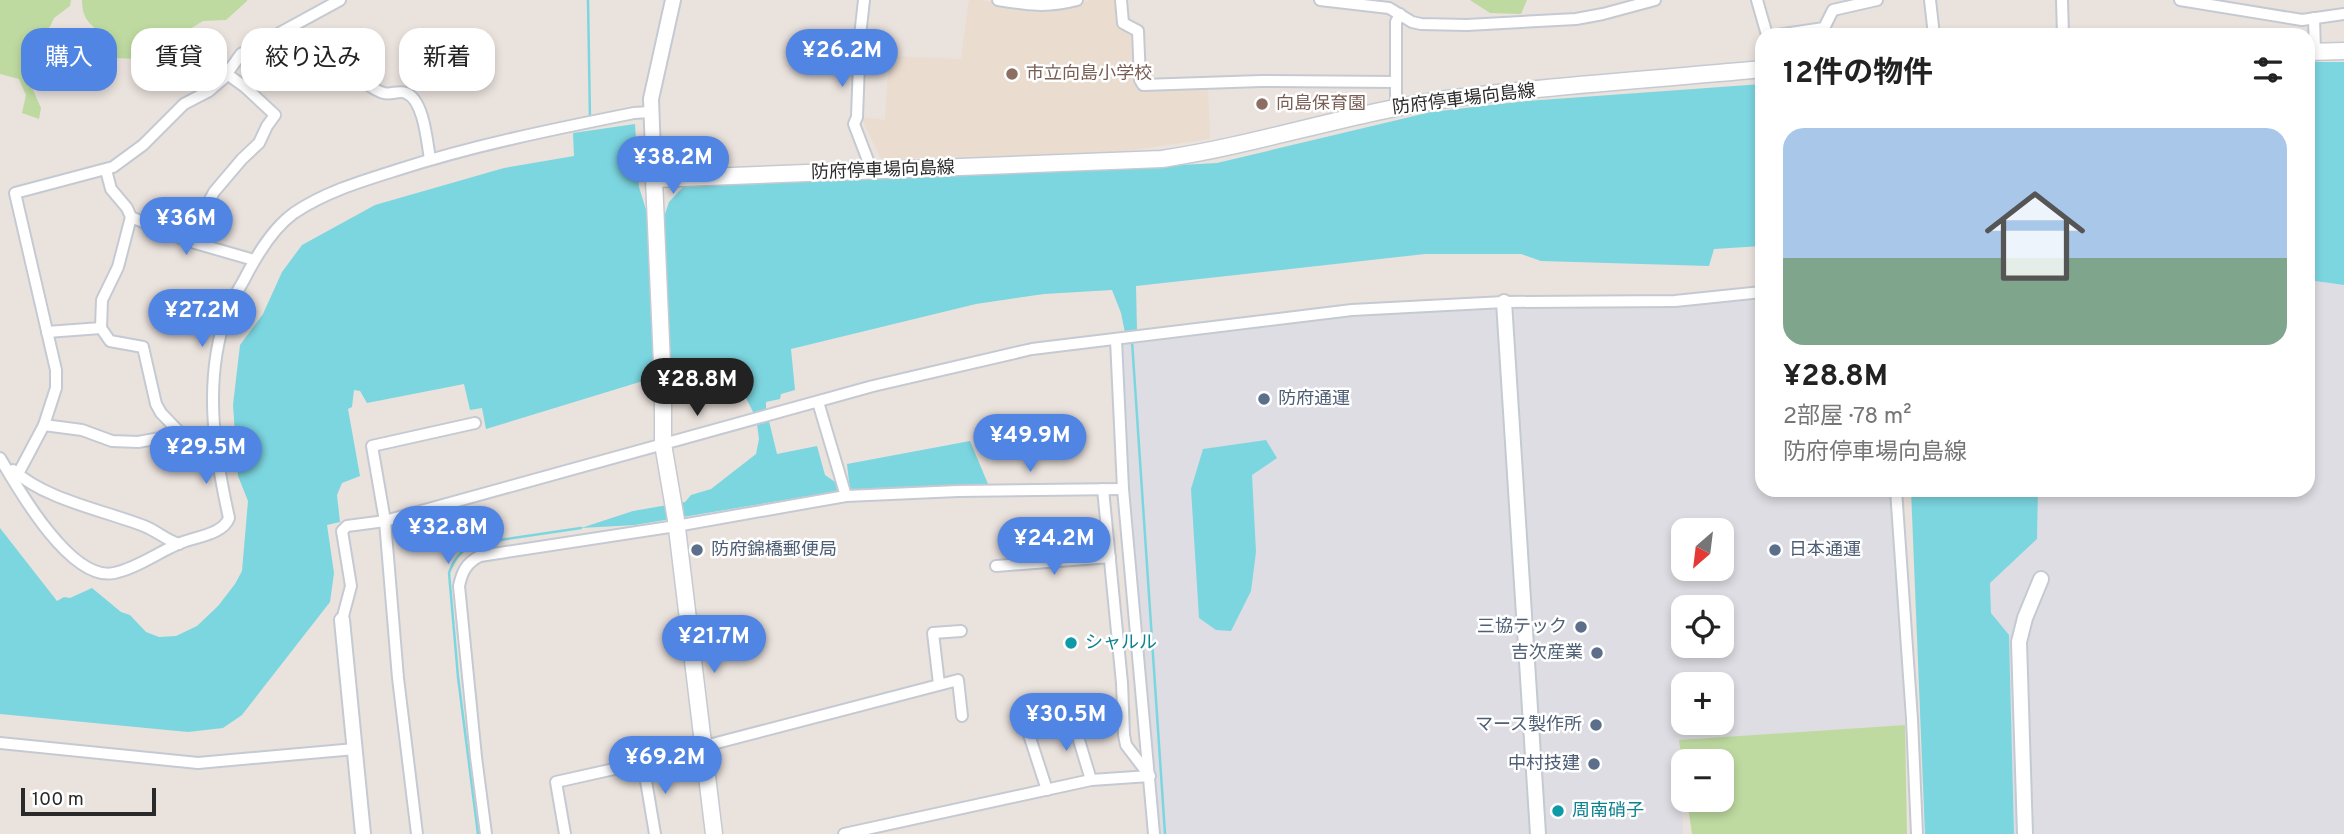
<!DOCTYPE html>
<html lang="ja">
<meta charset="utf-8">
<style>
body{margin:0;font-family:Overpass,"Noto Sans JP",sans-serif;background:#f2f2f2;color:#222;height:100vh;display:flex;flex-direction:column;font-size:26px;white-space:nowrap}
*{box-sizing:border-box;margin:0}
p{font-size:23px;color:#767676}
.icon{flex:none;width:38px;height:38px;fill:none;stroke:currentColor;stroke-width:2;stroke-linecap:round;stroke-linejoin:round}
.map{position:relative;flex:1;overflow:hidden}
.side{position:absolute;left:1755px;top:28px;width:560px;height:469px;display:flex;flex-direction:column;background:#fff;border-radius:21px;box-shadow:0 4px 10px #0003}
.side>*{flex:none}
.guide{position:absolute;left:21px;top:28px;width:665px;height:63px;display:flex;gap:14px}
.needle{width:46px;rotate:208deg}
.buttons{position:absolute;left:1671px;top:518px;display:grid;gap:14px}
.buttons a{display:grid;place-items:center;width:63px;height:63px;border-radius:14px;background:#fff;box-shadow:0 4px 10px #0003;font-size:35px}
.scale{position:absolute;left:21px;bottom:18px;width:135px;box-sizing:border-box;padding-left:7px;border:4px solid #2a2a2a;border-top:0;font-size:19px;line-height:24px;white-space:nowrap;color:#2a2a2a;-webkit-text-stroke:5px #fff;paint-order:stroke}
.price{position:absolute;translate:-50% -60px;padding:0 16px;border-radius:24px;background:#5085e4;color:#fff;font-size:23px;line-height:46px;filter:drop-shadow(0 2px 4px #0008)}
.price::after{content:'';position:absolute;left:50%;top:42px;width:21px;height:16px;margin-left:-10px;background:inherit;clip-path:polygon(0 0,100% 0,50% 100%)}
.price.selected{background:#222;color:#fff}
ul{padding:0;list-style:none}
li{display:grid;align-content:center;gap:14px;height:371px;padding:0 28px}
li+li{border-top:2px solid #e0e0e0}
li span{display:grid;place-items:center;height:217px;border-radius:21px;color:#555}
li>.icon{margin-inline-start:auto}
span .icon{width:126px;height:126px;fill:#fffc;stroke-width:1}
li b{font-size:30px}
h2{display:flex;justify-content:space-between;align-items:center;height:84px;padding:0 28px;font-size:30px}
.chip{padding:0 24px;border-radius:21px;background:#fff;box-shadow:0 4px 10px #0003;font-size:24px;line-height:63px}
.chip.selected{background:#5085e4;color:#fff}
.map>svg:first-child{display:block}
.industrial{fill:#dedde3;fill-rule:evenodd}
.education{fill:#eadccf}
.green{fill:#bedaa0}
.water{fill:#7cd6e0}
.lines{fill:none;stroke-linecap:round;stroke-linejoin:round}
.stream{stroke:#7cd6e0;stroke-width:2.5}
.minor-casing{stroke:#c5cad2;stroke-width:14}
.tertiary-casing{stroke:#c5cad2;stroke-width:18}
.secondary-casing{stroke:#c5cad2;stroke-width:19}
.minor{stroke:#fff;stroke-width:10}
.tertiary{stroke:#fff;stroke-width:14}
.secondary{stroke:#fff;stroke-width:16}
.education-dot{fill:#8d6e63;stroke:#fff;stroke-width:2.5}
.service-dot{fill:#5c6f8a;stroke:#fff;stroke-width:2.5}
.culture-dot{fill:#0f9aa8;stroke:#fff;stroke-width:2.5}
.labels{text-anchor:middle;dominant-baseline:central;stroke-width:5;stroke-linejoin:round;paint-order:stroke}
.education-label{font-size:18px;fill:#785e54;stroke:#fff;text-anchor:start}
.street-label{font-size:18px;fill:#2a2a2a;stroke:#fff}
.service-label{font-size:18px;fill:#4e5e75;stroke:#fff;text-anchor:end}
.culture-label{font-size:18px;fill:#0d838f;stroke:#fff;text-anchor:start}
</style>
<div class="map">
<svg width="2344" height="834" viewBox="0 0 2344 834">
<rect width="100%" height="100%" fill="#eae2dd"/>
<g class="industrial">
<path d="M2308 280 2344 285V834H2014L2009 635 1991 613 1990 583 2037 539 2038 490H2308Z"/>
<path d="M1762 292V490H1894L1905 725 1680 740 1683 834H1154L1116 340 1352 310ZM1684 530H1722V569H1684ZM1684 607H1722V646H1684ZM1684 684H1722V723H1684Z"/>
</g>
<path class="education" d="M969 0H982L1038 12 1091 0H1119L1121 27 1135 35 1136 89 1208 88 1210 139 1111 153 881 159 861 117 885 120 889 56 961 59Z"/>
<g class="green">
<path d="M0 0H71L70 6 54 18 40 48 33 90 41 108 39 119 22 113 26 95 19 79 0 74Z"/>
<path d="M82 0H247V1L226 20 203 21 140 59 115 58 110 38C93 27 82 22 82 0Z"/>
<path d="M1470 0H1527L1521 14 1490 13Z"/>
<path d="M1905 725 1907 834H1692L1687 800H1722V761H1684L1683 770 1679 740Z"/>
</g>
<g class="water">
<path d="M2308 62H2344V285L2308 280Z"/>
<path d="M1762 84V246L1714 249 1709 266 1541 261 1521 254H1425L1136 286 1137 331 1125 333 1121 313 1112 290 1044 294 976 304 791 349 795 390 781 394 780 399 766 402V410L754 414 732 370 661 386 643 381 486 429 482 408 470 410 464 384 367 403 360 391 354 390 352 407 348 409 360 476 342 483 337 495 340 522 327 525 334 573 330 602 242 715 223 728 188 732 0 714V528L57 601 64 597 70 598 92 588 121 612 130 615 146 632 159 637 176 636 197 626 218 606 235 584 242 571 248 501 238 476 233 405 240 345 263 314 282 272 302 245 375 205 504 168 574 156 573 133 635 124 639 187 648 216 664 217 669 202 684 186 1110 169 1217 163 1431 112 1527 101Z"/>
<path d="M769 421 777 454 817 446 825 475 838 484 839 491 635 525 581 528 633 511 685 502 691 495 711 489 756 454 759 439 757 424Z"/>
<path d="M1266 440 1277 458 1252 475 1256 552 1251 591 1231 631 1216 630 1199 618 1191 489 1203 449Z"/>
<path d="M970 441 988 484 850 490 847 464Z"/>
<path d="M1911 490H2038L2037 539 1990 583 1991 613 2009 635 2014 834H1925Z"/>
</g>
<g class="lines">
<g class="stream">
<path d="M588 0 590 119"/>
<path d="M1132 341 1165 834"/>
<path d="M478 834 458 677 449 573C454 559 460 552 473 544L581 528"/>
</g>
<g class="minor-casing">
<g id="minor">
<path d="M864 0 860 36 857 117 854 124 872 171"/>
<path d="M998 0C1028 5 1047 8 1077 0"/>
<path d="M1121 0 1123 23 1138 31 1140 80 1143 85 1261 81 1396 82"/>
<path d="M1320 0 1389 8 1412 22 1421 24 1467 25 1576 19 1603 14 1655 0"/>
<path d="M1757 0 1767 35"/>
<path d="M1930 0 1934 35"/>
<path d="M2062 0 2063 35"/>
<path d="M2180 0 2302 20 2344 14"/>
<path d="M2314 18 2315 52"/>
<path d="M1777 35 1824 28 1833 10 1877 0"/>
<path d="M340 83 355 76C364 81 374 91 384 93 391 95 399 90 406 93 424 100 427 142 430 159"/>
<path d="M1396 108V22L1400 14"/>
<path d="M106 170 111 189 127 208 131 217 118 267 102 300 101 328 110 341 143 347 156 404 161 413 188 441 201 449 215 452"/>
<path d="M131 217 188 241 254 260"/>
<path d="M188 241 214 192 242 159 259 143 267 126 275 115 245 87 227 74"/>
<path d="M47 332 101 328"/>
<path d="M1116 340 1123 489 1154 834"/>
<path d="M818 402 846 496"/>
<path d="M44 425 82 430 112 441 138 442 166 437 177 432"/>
<path d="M0 458C18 489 71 582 114 573 137 568 157 553 178 544 193 537 223 535 229 518 214 451 203 379 227 313 231 300 240 288 246 276 258 253 273 228 294 213 325 192 362 181 397 170 475 145 554 129 634 113L650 112"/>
<path d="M13 470C46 500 103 510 144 526 157 531 166 540 179 544"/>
<path d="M18 474 44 425 56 388V370L15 193 113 167 143 145 184 104 209 91 223 79 241 54 340 0"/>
<path d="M1103 489 1122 683 1124 735 1126 745 1149 775"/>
<path d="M1896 490 1912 719 1917 834"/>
<path d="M996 566 1110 557"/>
<path d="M342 620 351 586 342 531 347 526 385 521 873 386 1032 349 1352 310 1504 302 1675 301 1762 292"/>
<path d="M939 684 933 633 961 631"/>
<path d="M1022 713 1047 790"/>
<path d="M1072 717 1091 780"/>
<path d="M0 743 198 763 355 749"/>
<path d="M643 763 655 834"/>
<path d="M417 834 398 678 385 521 372 446 475 423"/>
<path d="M486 834 476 757 459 586C462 572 466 563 480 556L676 526 846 496 958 491 1123 489"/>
<path d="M565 834 556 782 690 752 705 746 958 680 962 716"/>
<path d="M844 834 1091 780 1150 776"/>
</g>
</g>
<g class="tertiary-casing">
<g id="tertiary">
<path d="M654 179 651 99 673 0"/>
<path d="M1504 302 1538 834"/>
<path d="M342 620 363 834"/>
<path d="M2025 834 2019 642 2025 618 2041 579"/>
</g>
</g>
<g class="secondary-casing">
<g id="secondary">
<path d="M2308 52 2344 51"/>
<path d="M714 834 676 520 663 444V387L654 179 1162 159C1261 144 1356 111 1454 98 1556 85 1660 79 1762 69"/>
</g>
</g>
<use href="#minor" class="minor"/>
<use href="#tertiary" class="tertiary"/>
<use href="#secondary" class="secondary"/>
</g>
<g class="education-dot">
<circle cx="1012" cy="74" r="7"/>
<circle cx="1262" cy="104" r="7"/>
</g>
<g class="service-dot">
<circle cx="1264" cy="399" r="7"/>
<circle cx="697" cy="550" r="7"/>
<circle cx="1775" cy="550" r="7"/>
<circle cx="1581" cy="627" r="7"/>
<circle cx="1597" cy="653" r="7"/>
<circle cx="1596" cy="725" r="7"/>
<circle cx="1594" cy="764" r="7"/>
</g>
<g class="culture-dot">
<circle cx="1071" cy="643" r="7"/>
<circle cx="1558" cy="811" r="7"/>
</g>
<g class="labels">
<g class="education-label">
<text x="1026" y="74">市立向島小学校</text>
<text x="1276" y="104">向島保育園</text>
</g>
<g class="street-label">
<text transform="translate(1464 100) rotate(-7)">防府停車場向島線</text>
<text transform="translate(883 171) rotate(-2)">防府停車場向島線</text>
</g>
<g class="service-label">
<text x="1278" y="399" text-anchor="start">防府通運</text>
<text x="711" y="550" text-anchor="start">防府錦橋郵便局</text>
<text x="1789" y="550" text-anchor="start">日本通運</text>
<text x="1567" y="627">三協テック</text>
<text x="1583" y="653">吉次産業</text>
<text x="1582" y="725">マース製作所</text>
<text x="1580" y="764">中村技建</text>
</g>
<g class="culture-label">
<text x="1085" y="643">シャルル</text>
<text x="1572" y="811">周南硝子</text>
</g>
</g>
</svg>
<div class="buttons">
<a><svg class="needle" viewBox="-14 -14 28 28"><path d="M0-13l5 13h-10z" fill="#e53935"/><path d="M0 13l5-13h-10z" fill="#767676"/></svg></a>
<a><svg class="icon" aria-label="locate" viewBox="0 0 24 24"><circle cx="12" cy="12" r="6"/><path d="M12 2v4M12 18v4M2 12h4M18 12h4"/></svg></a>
<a>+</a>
<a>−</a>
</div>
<div class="scale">100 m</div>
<b class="price" style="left:842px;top:89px">¥26.2M</b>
<b class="price" style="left:673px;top:196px">¥38.2M</b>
<b class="price" style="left:186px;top:257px">¥36M</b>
<b class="price" style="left:202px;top:349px">¥27.2M</b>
<b class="price selected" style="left:697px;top:418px">¥28.8M</b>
<b class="price" style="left:1030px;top:474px">¥49.9M</b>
<b class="price" style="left:206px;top:486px">¥29.5M</b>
<b class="price" style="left:448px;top:566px">¥32.8M</b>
<b class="price" style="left:1054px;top:577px">¥24.2M</b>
<b class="price" style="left:714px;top:675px">¥21.7M</b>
<b class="price" style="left:1066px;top:753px">¥30.5M</b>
<b class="price" style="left:665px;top:796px">¥69.2M</b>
<div class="guide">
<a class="chip selected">購入</a>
<a class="chip">賃貸</a>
<a class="chip">絞り込み</a>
<a class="chip">新着</a>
</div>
<section class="side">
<h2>12件の物件<svg class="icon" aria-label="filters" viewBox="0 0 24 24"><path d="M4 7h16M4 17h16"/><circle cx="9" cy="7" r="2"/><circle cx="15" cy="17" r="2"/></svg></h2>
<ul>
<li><span style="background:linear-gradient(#a9c7e8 60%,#7fa58c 0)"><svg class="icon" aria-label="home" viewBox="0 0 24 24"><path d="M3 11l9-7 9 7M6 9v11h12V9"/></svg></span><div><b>¥28.8M</b><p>2部屋 · 78 m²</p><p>防府停車場向島線</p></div></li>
</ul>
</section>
</div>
